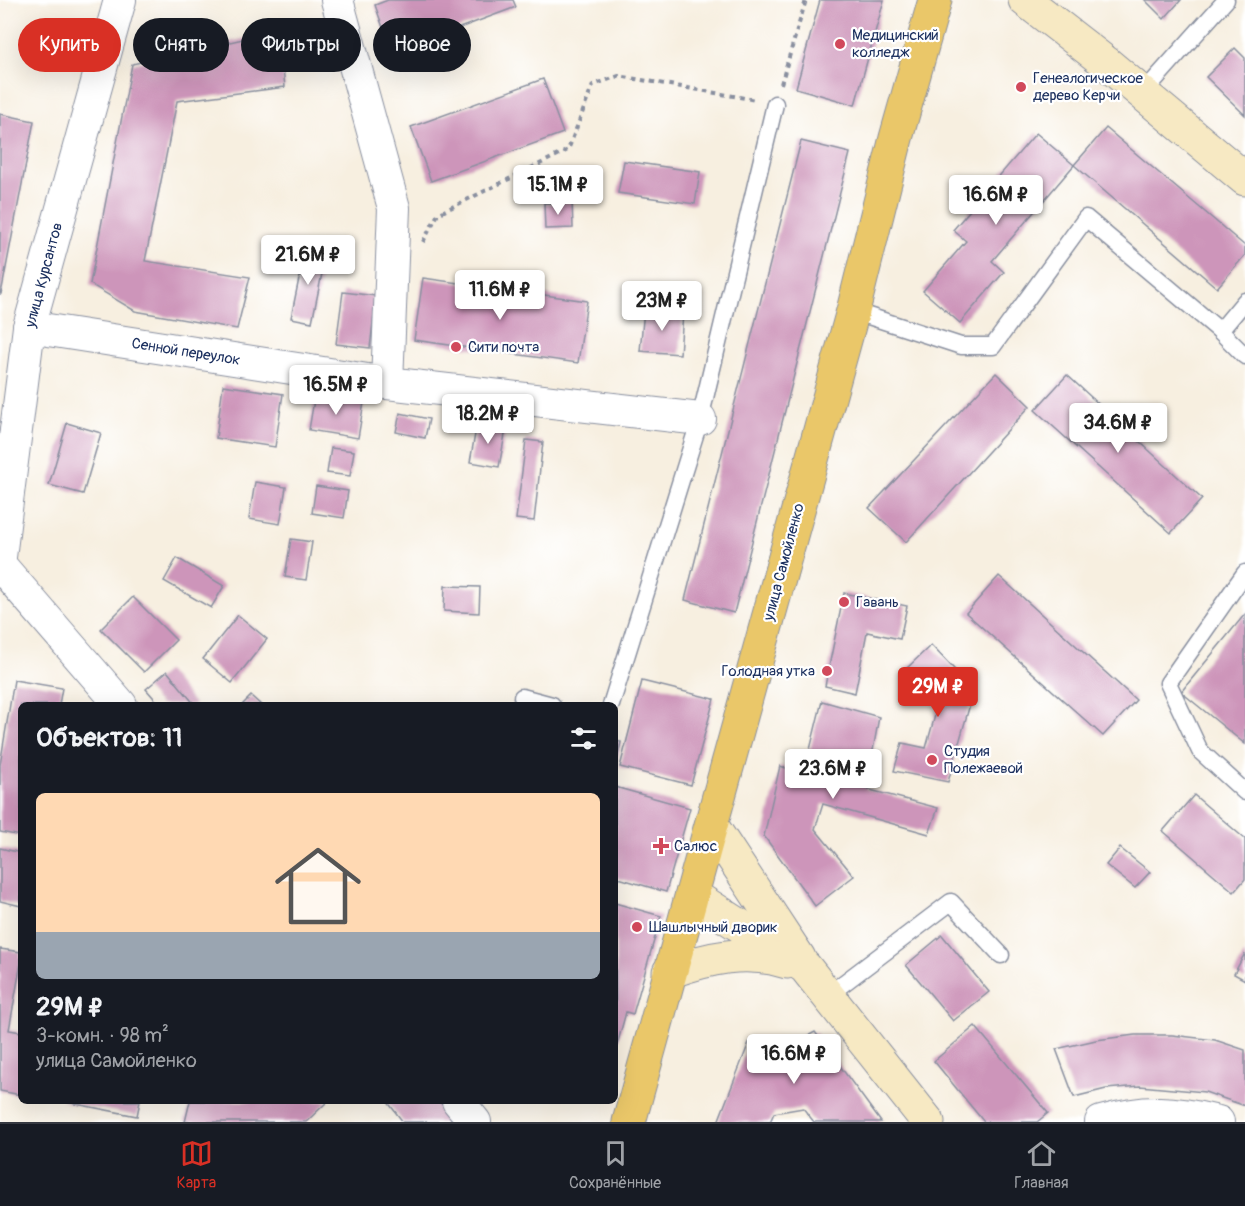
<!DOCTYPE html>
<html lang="ru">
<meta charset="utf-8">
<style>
body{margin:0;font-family:Pangolin,sans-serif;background:#20242c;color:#f1f3f6;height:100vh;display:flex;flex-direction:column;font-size:22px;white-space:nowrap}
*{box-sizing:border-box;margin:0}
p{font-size:20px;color:#9ea1a6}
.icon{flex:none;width:33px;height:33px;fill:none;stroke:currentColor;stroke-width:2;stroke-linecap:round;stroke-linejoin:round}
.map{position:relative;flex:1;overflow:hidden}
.drawer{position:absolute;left:18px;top:702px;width:600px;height:402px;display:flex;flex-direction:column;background:#171b24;border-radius:9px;box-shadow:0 6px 24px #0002}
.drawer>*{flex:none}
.guide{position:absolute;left:18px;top:18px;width:600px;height:54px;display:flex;gap:12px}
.price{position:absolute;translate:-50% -51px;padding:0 14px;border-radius:6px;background:#fff;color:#222;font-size:20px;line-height:39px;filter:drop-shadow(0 2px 3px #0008)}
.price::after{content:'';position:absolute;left:50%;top:36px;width:18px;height:14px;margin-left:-9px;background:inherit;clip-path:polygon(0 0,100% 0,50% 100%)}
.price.current{background:#d93025;color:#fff}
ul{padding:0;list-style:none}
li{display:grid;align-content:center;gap:12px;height:318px;padding:0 18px}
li+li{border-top:2px solid #363941}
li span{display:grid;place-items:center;height:186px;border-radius:9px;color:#555}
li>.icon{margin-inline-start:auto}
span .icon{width:108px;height:108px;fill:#fffc;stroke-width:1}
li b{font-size:26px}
h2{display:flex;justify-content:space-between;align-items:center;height:72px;padding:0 18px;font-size:26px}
.pill{padding:0 21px;border-radius:27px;background:#171b24;box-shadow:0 6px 24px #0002;font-size:21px;line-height:54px}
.pill.current{background:#d93025;color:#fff}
.tab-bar{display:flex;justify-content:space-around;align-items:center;height:84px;border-top:2px solid #363941;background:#171b24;font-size:16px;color:#9ea1a6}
.tab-bar a{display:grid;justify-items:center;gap:3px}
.tab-bar .current{color:#d93025}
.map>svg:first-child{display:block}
.building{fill:#cd95ba}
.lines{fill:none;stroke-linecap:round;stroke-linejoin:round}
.service-casing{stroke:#898f9f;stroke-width:19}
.minor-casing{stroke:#898f9f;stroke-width:34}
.secondary-casing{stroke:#898f9f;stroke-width:35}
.primary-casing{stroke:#898f9f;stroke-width:35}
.path{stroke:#898f9f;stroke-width:4;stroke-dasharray:4.5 4.5;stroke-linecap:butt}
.service{stroke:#fff;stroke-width:16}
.minor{stroke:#fff;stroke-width:32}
.secondary{stroke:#f7e9c3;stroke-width:33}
.primary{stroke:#eac769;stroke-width:33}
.poi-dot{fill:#d1495b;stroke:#fff;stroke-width:2}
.labels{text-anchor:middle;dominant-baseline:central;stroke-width:4.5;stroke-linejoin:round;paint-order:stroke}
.poi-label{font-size:15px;fill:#1b2f5e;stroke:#fff;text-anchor:start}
.street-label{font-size:15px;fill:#1b2f5e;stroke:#fff}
</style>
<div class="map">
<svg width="1245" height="1122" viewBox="0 0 1245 1122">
<rect width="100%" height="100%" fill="#fff"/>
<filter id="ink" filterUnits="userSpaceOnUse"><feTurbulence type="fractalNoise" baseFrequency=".0167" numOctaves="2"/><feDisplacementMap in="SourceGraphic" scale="12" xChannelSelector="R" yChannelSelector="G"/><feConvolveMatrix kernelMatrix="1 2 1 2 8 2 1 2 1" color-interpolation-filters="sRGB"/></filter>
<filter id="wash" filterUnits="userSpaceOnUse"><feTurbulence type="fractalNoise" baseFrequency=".008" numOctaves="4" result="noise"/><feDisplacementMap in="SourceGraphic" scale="24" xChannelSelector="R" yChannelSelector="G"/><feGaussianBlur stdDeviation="1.35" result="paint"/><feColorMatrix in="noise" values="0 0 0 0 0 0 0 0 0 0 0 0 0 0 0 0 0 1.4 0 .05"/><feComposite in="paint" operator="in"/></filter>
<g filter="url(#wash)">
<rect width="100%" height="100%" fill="#f7efe0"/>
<g id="blocks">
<g class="building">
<path d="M388 0H513L516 7 392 53 375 5Z"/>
<path d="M820 0H884L855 105 796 88Z"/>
<path d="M1145 0H1181L1164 19Z"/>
<path d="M279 31 285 87 177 101 145 261 250 277 237 329 135 311 90 284 132 64Z"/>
<path d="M1235 48 1245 58V115L1206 77Z"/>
<path d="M543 79 563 133 431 181 411 127Z"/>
<path d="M0 114 34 121 1 294H0Z"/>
<path d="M1106 128 1245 246V255L1217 288 1074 165Z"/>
<path d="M1036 133 1074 165 992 261 1004 272 960 323 923 291 966 241 953 230Z"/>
<path d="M801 141 850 153 734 613 685 600Z"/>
<path d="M624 161 700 172 695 204 618 193Z"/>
<path d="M572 202 573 228 545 229 544 203Z"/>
<path d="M305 249 326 254 312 322 291 318Z"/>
<path d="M423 278 587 301 578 363 414 340Z"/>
<path d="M343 292 376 296 370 348 336 344Z"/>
<path d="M644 310 683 313 680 354 640 351Z"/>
<path d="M996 373 1030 406 906 542 869 508Z"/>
<path d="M1067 375 1202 499 1171 533 1035 410Z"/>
<path d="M223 385 283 394 275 447 216 438Z"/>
<path d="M315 394 364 402 358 438 309 430Z"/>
<path d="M400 413 429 419 425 438 396 432Z"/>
<path d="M67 423 101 433 83 494 49 485Z"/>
<path d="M477 423 506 429 499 467 470 462Z"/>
<path d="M526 440 543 442 534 521 516 519Z"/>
<path d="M331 448 354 451 350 476 327 473Z"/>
<path d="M255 482 286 487 280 524 249 519Z"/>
<path d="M316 486 348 491 344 518 312 513Z"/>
<path d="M291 539 312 542 306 580 285 577Z"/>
<path d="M177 558 224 586 211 608 164 581Z"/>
<path d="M999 576 1136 700 1103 736 966 613Z"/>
<path d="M445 586 480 587 479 613 444 611Z"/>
<path d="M844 593 907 606 900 639 867 632 855 693 825 686Z"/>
<path d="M133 597 176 640 144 672 101 629Z"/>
<path d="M1245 614V744L1181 692Z"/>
<path d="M238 615 267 639 232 683 203 659Z"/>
<path d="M931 645 974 690 948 782 894 771 902 743 926 748 939 701 905 670Z"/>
<path d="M167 671 195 705H160L146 689Z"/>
<path d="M14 680 62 688 59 705H21V836L0 832V765Z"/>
<path d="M642 681 714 699 691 785 620 767Z"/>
<path d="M251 696 261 705H242Z"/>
<path d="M822 701 879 717 866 789 938 808 929 834 823 804 815 829 854 876 815 906 764 836 780 766 804 774Z"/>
<path d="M615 741 621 742 616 764H615Z"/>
<path d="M615 787 690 808 666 892 615 877Z"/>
<path d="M1194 795 1245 839V879L1234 892 1163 831Z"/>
<path d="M0 848 21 853V906L0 901Z"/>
<path d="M1120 848 1150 872 1135 888 1106 865Z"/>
<path d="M615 903 661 916 633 1014 626 1012 616 1049Z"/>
<path d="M942 935 989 992 953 1021 906 965Z"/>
<path d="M0 949 21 952V963L9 1030 21 1032V1095L0 1091Z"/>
<path d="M1245 953V980L1234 974Z"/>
<path d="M975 1026 1048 1113 1037 1122H984L934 1061Z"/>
<path d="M815 1032 881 1122H814L803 1108 774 1113 770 1122H718L750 1040 774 1043 802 1039Z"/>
<path d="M1135 1035H1172L1215 1040 1245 1050V1106L1205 1092 1140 1086 1106 1089 1074 1097 1056 1049 1096 1040Z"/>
<path d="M61 1101H140L137 1116Z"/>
<path d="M190 1101H328L306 1122H185Z"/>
<path d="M387 1101H439L453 1117 449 1122H403Z"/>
</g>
</g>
</g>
<g filter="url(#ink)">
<use href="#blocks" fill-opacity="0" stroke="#898f9f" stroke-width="1.5"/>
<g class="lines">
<g class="service-casing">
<g id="service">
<path d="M1143 93 1226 0"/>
<path d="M853 311 961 346H993L1086 218 1220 331 1245 356"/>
<path d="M1220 331 1245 301"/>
<path d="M1245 573 1168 683 1200 751 1245 792"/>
<path d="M522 697 552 705"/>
<path d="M611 705 700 419 775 104"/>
<path d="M828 995 951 902 1001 955"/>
</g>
</g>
<g class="minor-casing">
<g id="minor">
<path d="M337 0 394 208 387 383"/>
<path d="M29 327 387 383 700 419"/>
<path d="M0 557 29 327 120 0"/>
<path d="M0 565 121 705"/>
<path d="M458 1101 475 1122"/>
<path d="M1101 1122C1145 1109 1174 1111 1218 1122"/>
</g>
</g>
<g class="secondary-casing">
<g id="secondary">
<path d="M1025 0 1105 62 1245 179"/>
<path d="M712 826 799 958"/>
<path d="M692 895 805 967 928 1122"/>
<path d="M669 972C708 958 746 949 787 962"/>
</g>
</g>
<g class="primary-casing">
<path id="primary" d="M629 1122 853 311 896 138 935 0"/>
</g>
<g class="path">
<path d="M781 84 806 0"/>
<path d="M423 242 438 214 568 150 593 85 619 76 756 100"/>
</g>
<use href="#service" class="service"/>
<use href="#minor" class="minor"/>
<use href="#secondary" class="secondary"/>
<use href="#primary" class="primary"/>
</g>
</g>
<g class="poi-dot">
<circle cx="840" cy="44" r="6"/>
<circle cx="1021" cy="87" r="6"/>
<circle cx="456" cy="347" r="6"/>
<circle cx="844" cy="602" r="6"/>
<circle cx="827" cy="671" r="6"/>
<circle cx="932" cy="760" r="6"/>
<path d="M658 837h6v6h6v6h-6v6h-6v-6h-6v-6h6z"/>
<circle cx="637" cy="927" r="6"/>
</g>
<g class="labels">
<g class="poi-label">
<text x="852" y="35">Медицинский<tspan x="852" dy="17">колледж</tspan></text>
<text x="1033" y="78">Генеалогическое<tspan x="1033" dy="17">дерево Керчи</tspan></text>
<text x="468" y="347">Сити почта</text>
<text x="856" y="602">Гавань</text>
<text x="815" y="671" text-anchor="end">Голодная утка</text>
<text x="944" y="751">Студия<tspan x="944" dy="17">Полежаевой</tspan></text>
<text x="674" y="846">Салюс</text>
<text x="649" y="927">Шашлычный дворик</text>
</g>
<g class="street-label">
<text transform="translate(44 275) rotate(-75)">улица Курсантов</text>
<text transform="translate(186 352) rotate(9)">Сенной переулок</text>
<text transform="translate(784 562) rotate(-75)">улица Самойленко</text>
</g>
</g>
</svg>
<b class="price" style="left:558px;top:216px">15.1M ₽</b>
<b class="price" style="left:996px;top:226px">16.6M ₽</b>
<b class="price" style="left:308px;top:286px">21.6M ₽</b>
<b class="price" style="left:500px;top:321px">11.6M ₽</b>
<b class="price" style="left:662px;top:332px">23M ₽</b>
<b class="price" style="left:336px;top:416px">16.5M ₽</b>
<b class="price" style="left:488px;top:445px">18.2M ₽</b>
<b class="price" style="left:1118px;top:454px">34.6M ₽</b>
<b class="price current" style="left:938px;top:718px">29M ₽</b>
<b class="price" style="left:833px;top:800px">23.6M ₽</b>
<b class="price" style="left:794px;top:1085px">16.6M ₽</b>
<div class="guide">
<a class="pill current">Купить</a>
<a class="pill">Снять</a>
<a class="pill">Фильтры</a>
<a class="pill">Новое</a>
</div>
<section class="drawer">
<h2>Объектов: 11<svg class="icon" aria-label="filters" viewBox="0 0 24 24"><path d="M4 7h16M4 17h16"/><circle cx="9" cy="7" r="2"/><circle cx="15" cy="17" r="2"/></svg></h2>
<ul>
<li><span style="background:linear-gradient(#ffd9b3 75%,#9aa5b1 0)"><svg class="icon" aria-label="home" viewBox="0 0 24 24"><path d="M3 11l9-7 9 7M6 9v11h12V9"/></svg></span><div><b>29M ₽</b><p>3-комн. · 98 m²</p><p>улица Самойленко</p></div></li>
</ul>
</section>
</div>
<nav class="tab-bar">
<a class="current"><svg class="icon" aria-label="map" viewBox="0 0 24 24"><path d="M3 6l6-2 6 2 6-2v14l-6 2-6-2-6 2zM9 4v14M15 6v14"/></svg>Карта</a>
<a><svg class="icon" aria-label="saved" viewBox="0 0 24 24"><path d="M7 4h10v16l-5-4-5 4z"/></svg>Сохранённые</a>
<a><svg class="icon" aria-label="home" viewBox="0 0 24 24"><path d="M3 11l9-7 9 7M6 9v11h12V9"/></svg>Главная</a>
</nav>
